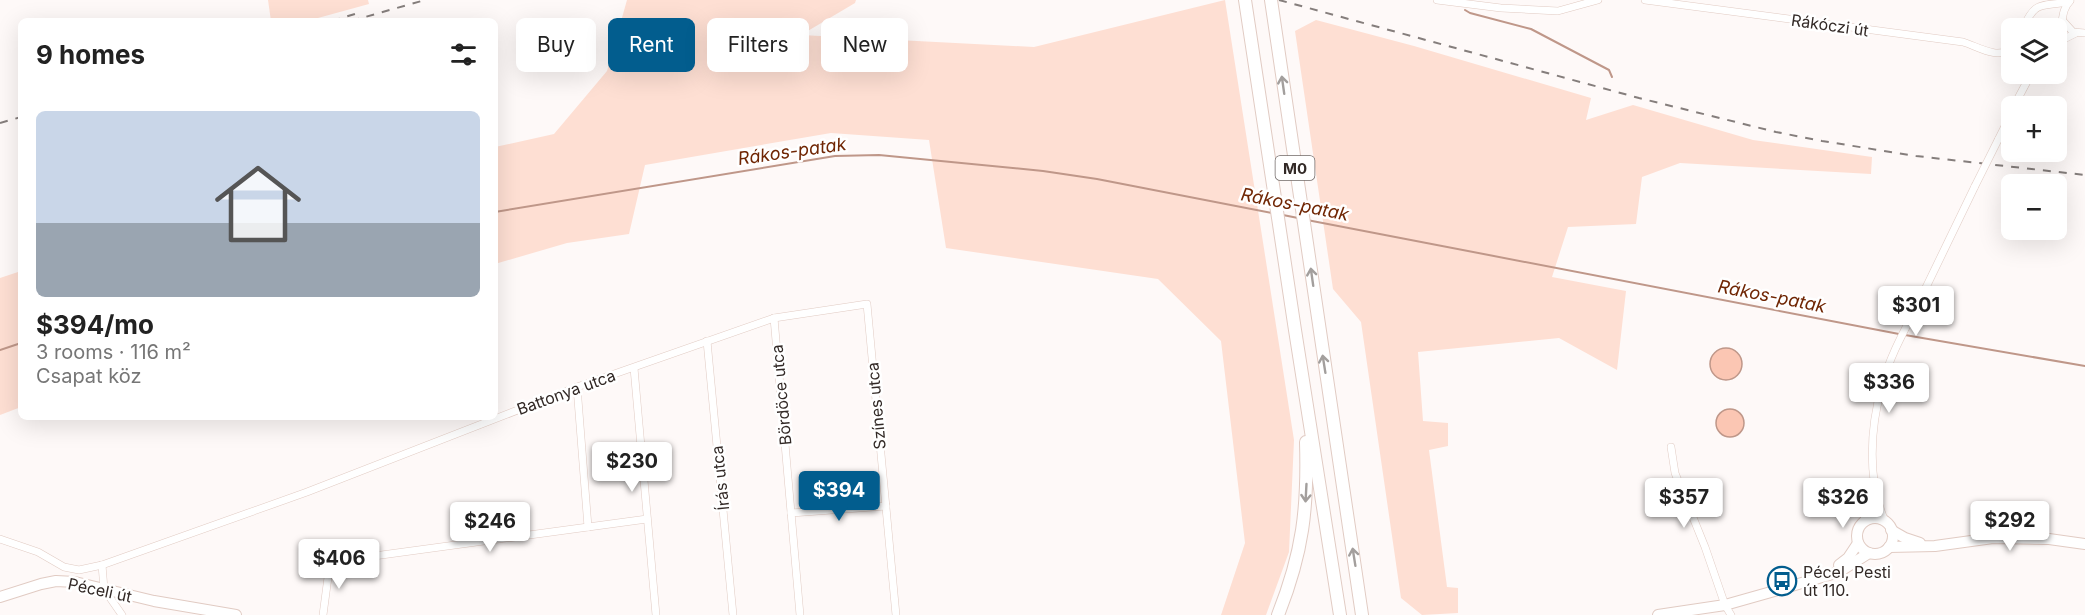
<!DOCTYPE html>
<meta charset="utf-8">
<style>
body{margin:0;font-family:Inter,sans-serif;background:#f6f6f6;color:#222;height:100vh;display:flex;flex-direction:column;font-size:22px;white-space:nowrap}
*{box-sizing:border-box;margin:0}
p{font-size:20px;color:#767676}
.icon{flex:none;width:33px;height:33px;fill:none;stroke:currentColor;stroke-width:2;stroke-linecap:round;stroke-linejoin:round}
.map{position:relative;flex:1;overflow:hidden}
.details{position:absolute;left:18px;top:18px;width:480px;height:402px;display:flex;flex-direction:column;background:#fff;border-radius:9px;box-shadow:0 6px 24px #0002}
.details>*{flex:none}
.hud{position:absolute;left:516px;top:18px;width:570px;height:54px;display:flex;gap:12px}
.tools{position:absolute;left:2001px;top:18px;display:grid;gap:12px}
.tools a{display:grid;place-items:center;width:66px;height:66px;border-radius:9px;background:#fff;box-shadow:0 6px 24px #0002;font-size:30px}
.price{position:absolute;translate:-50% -51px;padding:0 14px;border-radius:6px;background:#fff;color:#222;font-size:20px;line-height:39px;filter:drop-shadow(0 2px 3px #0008)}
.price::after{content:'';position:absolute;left:50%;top:36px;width:18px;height:14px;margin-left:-9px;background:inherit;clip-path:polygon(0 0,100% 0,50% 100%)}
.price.current{background:#025d8e;color:#fff}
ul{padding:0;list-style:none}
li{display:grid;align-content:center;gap:12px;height:318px;padding:0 18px}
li+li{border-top:2px solid #e0e0e0}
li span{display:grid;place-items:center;height:186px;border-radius:9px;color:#555}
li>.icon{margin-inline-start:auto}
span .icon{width:108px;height:108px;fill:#fffc;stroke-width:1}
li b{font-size:26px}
h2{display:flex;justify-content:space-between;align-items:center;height:72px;padding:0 18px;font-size:26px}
.chip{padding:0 21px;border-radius:9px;background:#fff;box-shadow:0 6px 24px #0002;font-size:21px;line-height:54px}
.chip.current{background:#025d8e;color:#fff}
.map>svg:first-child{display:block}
.green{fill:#fedfd3}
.water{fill:#fbc6b3;stroke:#bf9789;stroke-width:1.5}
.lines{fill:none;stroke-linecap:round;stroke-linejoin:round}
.stream{stroke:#bf9789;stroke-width:2}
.minor-casing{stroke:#e1cbc3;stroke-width:8}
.secondary-casing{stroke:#e1cbc3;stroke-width:12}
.trunk-casing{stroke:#e1cbc3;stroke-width:14}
.minor{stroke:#fff;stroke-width:7}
.secondary{stroke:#fff;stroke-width:10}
.trunk{stroke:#fff;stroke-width:12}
.rail{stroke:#857e7c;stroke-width:2;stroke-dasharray:8 8;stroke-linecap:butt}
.minor-bridge-casing{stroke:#e1cbc3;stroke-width:8;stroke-linecap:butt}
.minor-bridge{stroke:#fff;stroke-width:7}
.oneway{stroke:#a39f9d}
.labels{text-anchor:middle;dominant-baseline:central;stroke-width:5;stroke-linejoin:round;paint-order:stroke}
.shield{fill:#fff;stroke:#706967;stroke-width:1.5}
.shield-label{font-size:15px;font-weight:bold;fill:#322926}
.street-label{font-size:16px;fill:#322926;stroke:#fff}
.poi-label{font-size:16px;fill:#322926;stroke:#fff;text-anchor:start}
.water-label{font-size:18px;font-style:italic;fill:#702604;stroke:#fff}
</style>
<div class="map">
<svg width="2085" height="615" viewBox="0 0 2085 615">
<rect width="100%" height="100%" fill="#fef9f8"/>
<g class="green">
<path d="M268 0H368L369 4 307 21H271Z"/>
<path d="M627 0H856L855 3 801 35 1034 47 1225 0 1294 440 1289 552 1266 615H1221L1245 543 1221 341 1158 279 946 248 929 140 831 133 645 165 629 234 567 243 495 264V147L554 134 607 71Z"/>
<path d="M1316 20 1414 46 1591 98 1586 120 1633 105 1753 140 1872 157 1871 174 1680 163 1642 177 1636 224 1568 227 1552 277 1626 291 1617 370 1559 338 1418 352 1423 421 1448 423V446L1429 450 1447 587 1458 588V613L1422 615 1401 598 1361 322 1333 289 1295 31Z"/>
<path d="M21 271V407L0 415V278Z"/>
</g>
<g class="water">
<circle cx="1726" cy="364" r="16"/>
<circle cx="1730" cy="423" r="14"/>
</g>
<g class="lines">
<g class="stream">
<path d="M1465 10 1470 13 1531 29 1609 70 1612 77"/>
<path d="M495 212 835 156 879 155 1043 171 1097 179 1272 213"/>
<path d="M1283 215 1298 218"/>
<path d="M1307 220 1899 334"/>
<path d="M1905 335 2085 366"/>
<path d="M0 350 21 343"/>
</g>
<g class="minor-casing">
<g id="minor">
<path d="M1437 0 1501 8 1558 11 1598 0"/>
<path d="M1645 0 1963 42C1979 47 1997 60 2012 48"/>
<path d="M2063 21 2073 32 2085 33"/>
<path d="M2023 28C2036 0 2040 7 2068 2"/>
<path d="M2056 40C2065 27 2059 12 2070 1"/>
<path d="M2056 43 2076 33"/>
<path d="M2014 106 2031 74"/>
<path d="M1998 140 2012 112"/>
<path d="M774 318 800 615"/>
<path d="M707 341 733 615"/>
<path d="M634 368 656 615"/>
<path d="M577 387 588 527"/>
<path d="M1671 447 1675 473 1705 547 1725 605 1731 615"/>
<path d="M791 513 886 506"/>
<path d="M1885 521C1867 481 1870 427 1882 386 1889 358 1904 331 1917 306 1936 266 1956 226 1975 186"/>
<path d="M1863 522 1870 506 1873 485"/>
<path d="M0 539 38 552 64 567 79 570 102 565 307 492 577 387 774 318 867 304 896 615"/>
<path d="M102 565 104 589 122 615"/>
<path d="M323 615 330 562 647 519"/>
</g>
</g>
<g class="secondary-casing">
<g id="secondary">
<circle cx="1875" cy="536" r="18"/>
<path d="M1891 530 1905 538 1920 543"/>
<path d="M1889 547 1935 546 1993 538 2049 539 2085 544"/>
<path d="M1839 565 1848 558 1858 543"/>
<path d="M0 597 41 584 56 581 75 582 154 601 236 615"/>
<path d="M1658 615 1725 605 1771 592 1839 572 1869 553"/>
</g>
</g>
<g class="trunk-casing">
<g id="trunk">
<path d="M1245 0 1295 330 1340 615"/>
<path d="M1271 0 1362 615"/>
<path d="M1278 615C1303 552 1308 508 1306 442"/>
</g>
</g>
<use href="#minor" class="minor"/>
<use href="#secondary" class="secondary"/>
<use href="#trunk" class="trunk"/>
<g class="rail">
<path d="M1279 0 1639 98 1776 132 1822 141 1916 156 2085 175"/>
<path d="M332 21 358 13"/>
<path d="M351 21 425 0"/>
<path d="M0 123 21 117"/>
</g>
<g class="minor-bridge-casing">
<path id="minor-bridge" d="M1975 186 1998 140"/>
</g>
<use href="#minor-bridge" class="minor-bridge"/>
</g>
<defs><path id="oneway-shaft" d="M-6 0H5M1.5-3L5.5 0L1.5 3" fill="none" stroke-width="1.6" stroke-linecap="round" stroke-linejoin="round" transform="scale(1.5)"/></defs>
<g class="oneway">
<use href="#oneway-shaft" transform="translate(1283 85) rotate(-98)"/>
<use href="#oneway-shaft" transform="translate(1312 277) rotate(-98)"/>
<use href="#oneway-shaft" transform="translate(1324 364) rotate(-99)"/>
<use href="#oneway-shaft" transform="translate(1306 493) rotate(93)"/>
<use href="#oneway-shaft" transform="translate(1354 557) rotate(-99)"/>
</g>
<defs>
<g id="bus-ring" transform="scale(1.5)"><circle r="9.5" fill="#fff" stroke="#025d8e" stroke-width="1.5"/><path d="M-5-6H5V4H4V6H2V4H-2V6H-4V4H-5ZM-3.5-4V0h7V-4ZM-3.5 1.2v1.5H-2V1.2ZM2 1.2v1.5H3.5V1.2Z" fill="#025d8e"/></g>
</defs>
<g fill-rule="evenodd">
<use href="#bus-ring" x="1782" y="581"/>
</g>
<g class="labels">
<rect class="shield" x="1275.5" y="156" width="39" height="24" rx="4.5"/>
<g class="shield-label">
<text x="1295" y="168">M0</text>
</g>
<g class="street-label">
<text transform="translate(1830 25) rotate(8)">Rákóczi út</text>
<text transform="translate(566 392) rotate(-20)">Battonya utca</text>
<text transform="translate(781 395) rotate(-95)">Bördöce utca</text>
<text transform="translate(876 406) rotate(-95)">Színes utca</text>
<text transform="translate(720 478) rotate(-96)">Írás utca</text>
<text transform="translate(100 590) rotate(12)">Péceli út</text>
</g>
<g class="poi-label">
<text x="1803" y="572">Pécel, Pesti<tspan x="1803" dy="18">út 110.</tspan></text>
</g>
<g class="water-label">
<text transform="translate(792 151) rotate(-8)">Rákos-patak</text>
<text transform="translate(1295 204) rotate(11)">Rákos-patak</text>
<text transform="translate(1772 296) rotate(11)">Rákos-patak</text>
</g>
</g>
</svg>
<div class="tools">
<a><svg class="icon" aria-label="layers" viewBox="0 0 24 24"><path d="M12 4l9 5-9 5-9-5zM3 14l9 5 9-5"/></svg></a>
<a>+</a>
<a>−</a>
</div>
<b class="price" style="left:1916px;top:337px">$301</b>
<b class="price" style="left:1889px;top:414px">$336</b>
<b class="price" style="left:632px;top:493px">$230</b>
<b class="price current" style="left:839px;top:522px">$394</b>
<b class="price" style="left:1684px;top:529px">$357</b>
<b class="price" style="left:1843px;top:529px">$326</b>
<b class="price" style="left:2010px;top:552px">$292</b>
<b class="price" style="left:490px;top:553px">$246</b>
<b class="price" style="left:339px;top:590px">$406</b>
<div class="hud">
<a class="chip">Buy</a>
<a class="chip current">Rent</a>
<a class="chip">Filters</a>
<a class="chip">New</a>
</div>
<section class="details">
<h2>9 homes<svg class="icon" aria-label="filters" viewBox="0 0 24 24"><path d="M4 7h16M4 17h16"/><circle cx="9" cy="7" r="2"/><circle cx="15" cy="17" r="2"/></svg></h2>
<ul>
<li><span style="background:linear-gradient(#c9d6e8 60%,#9aa5b1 0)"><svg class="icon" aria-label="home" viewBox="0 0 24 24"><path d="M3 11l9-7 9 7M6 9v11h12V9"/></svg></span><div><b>$394/mo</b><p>3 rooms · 116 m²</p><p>Csapat köz</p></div></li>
</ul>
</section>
</div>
